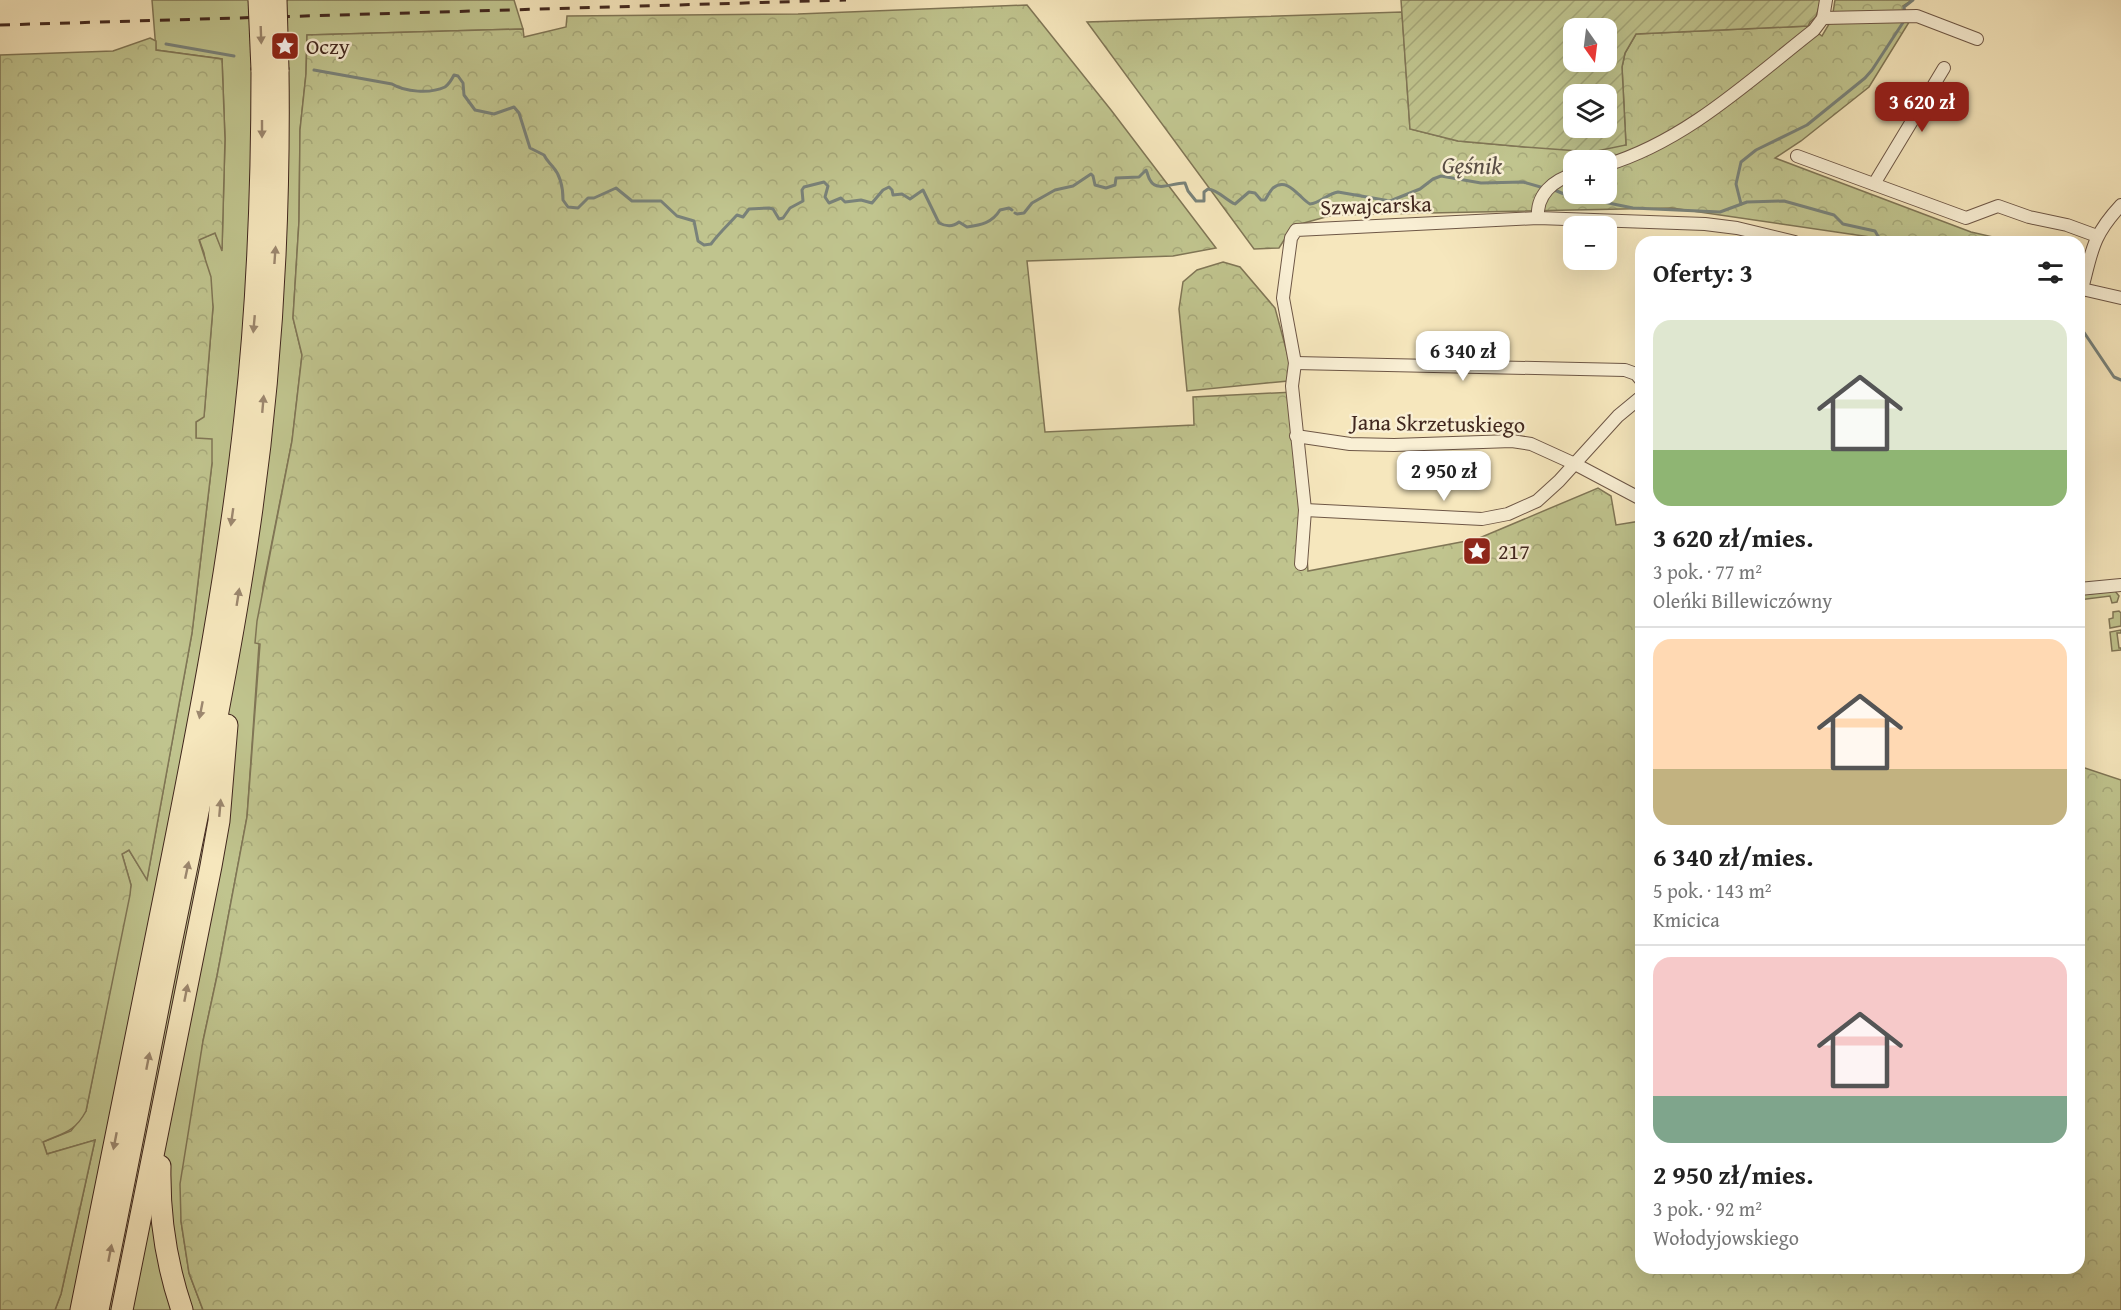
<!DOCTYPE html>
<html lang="pl">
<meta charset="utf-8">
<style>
body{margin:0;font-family:"Gentium Book Plus",serif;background:#f6f6f6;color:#222;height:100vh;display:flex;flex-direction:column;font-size:22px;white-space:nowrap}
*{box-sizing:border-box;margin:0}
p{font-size:20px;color:#767676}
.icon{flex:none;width:33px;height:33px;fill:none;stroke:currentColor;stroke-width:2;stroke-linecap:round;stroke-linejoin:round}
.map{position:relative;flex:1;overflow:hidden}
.sheet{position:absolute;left:1635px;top:236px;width:450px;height:1038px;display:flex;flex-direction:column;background:#fff;border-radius:18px;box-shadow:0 6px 24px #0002}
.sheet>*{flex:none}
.needle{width:39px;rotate:166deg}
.controls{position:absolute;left:1563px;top:18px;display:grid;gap:12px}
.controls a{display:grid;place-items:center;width:54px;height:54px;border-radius:12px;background:#fff;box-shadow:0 6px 24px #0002;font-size:30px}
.price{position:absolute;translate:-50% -51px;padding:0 14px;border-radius:12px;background:#fff;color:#222;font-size:20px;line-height:39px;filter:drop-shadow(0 2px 3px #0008)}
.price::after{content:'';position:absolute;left:50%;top:36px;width:18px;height:14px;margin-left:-9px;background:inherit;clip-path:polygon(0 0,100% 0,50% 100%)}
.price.selected{background:#8f2418;color:#fff}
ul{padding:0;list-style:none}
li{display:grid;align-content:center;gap:12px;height:318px;padding:0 18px}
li+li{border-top:2px solid #e0e0e0}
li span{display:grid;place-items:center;height:186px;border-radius:18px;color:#555}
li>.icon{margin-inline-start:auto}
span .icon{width:108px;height:108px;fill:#fffc;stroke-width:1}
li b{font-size:26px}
h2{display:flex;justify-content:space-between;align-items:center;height:72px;padding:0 18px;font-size:26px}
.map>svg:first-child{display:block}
.grass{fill:#c0c48e;stroke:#807656;stroke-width:1.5}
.forest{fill:url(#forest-crowns);stroke:#807656;stroke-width:1.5;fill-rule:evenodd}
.garden{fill:url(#garden-furrows);stroke:#807656;stroke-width:1.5;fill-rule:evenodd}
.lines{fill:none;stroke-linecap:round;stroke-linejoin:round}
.stream{stroke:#79827a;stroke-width:3}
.minor-casing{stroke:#6e5746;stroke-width:14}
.motorway-casing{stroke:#41271e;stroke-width:23}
.minor{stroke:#f9efd4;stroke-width:12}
.motorway{stroke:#f6e7bd;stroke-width:21}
.rail{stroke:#41271e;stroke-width:3;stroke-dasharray:10 10;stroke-linecap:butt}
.motorway-bridge-casing{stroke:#41271e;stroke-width:23;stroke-linecap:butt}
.motorway-bridge{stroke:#f6e7bd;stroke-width:21}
.oneway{fill:#9c876e}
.labels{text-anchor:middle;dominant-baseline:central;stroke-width:5;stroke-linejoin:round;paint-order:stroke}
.poi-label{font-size:22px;fill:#41271e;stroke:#f9efd4;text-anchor:start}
.street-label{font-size:22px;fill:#41271e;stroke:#f9efd4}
.water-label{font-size:24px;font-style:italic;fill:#584d44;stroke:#f9efd4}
</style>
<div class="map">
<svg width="2121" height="1310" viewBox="0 0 2121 1310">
<defs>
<pattern id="forest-crowns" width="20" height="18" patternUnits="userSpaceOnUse" patternTransform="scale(1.5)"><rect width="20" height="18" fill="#c0c48e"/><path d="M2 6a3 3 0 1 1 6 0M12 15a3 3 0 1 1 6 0" fill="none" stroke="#a6a87a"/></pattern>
<pattern id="garden-furrows" width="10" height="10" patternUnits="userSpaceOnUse" patternTransform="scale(1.5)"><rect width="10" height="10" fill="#c0c48e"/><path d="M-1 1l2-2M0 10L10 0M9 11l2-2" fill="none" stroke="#a6a87a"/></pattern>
</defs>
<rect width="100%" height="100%" fill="#f6e7bd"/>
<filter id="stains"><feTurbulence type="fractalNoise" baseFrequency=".00333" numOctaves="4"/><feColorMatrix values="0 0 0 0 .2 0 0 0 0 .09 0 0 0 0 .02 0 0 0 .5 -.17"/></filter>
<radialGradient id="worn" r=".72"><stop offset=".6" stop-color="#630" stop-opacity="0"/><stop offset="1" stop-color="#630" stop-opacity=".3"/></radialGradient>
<g class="grass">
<path d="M152 0H514L523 29 307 35 306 74 300 130 299 221 293 318 302 355 292 441 263 587 247 817 217 976 203 1041 181 1221 189 1273 203 1310H55L61 1294 95 1140 47 1154 43 1142 71 1131 86 1111 131 885 122 854 129 850 147 879 192 633 212 463 196 439V422L204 416 213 307 204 253 199 239 215 233 222 249 225 139 222 59 156 50Z"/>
<path d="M2115 591 2119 596 2117 602 2112 603 2110 596 2079 600V595Z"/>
<path d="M2119 611 2121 613V626L2110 628 2109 619 2113 618V612Z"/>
<path d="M2121 630V633H2117L2119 648H2121V650L2112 651 2110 632Z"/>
</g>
<g class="forest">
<path d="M1835 0H1912L1903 6 1911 19 1869 87 1801 141 1775 158 1971 232 2002 239V241H1887L1877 238 1672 208 1333 215 1293 226 1279 248 1254 249 1087 22 1402 12 1410 129 1458 141 1525 147 1626 145 1622 67 1625 53 1636 34 1808 26 1822 36 1832 19ZM1574 160H1606V194H1574Z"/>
<path d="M1027 5 1111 110 1216 248 1173 256 1027 261 1045 432 1194 425 1193 397 1294 392 1308 571 1477 539 1598 488 1611 496 1616 525 1641 521V1268H2079V766L2121 780V1310H203L189 1273 181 1221 180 1184 203 1041 217 976 247 817 260 644 255 643 257 621 292 441 302 355 293 318 299 221 300 130 306 74 307 35 523 29 524 37 566 27 567 16 798 14Z"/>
<path d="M150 38 156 41V50L222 59 225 139 222 251 215 233 199 240 211 277 213 307 204 417 196 422V438L212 439V463L192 633 147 880 129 850 122 854 131 885 130 895 86 1111C75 1132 63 1133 43 1142L47 1154 95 1140 61 1294 55 1310H0V55L113 51Z"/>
<path d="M1223 262 1240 267 1275 308 1289 360 1288 381 1187 391 1179 309 1183 282 1197 270Z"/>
</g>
<path class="garden" d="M1401 0H1821L1816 17 1810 22 1808 26 1636 34 1625 53 1622 67 1626 145 1592 152 1525 147 1458 141 1410 129ZM1574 28H1606V62H1574ZM1574 94H1606V128H1574Z"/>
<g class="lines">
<g class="stream">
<path d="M1904 14V7L1913 0"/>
<path d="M166 44 234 56"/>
<path d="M314 70 392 84C405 92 430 94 445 87 449 84 452 79 454 75L458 76 463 83 464 95 475 110 494 114 514 107 519 113 530 148 544 155C547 161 549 162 553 167 561 176 563 189 563 200L568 207 578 208 588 198H594L616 188 632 201H661L677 216 694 221 698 241 704 245 711 244C719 233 728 225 737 215L743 217 749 209 769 208 773 209 779 219 783 218 790 208 803 201 802 190 804 187 824 182 828 186 825 197 829 203 841 198 845 202 861 200 872 203 883 190 889 187 892 190 893 195 902 194 910 199 923 190 939 223C947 227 953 227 959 222L967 227C981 225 992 223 1000 210L1009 208 1012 210"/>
<path d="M1552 189 1564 194 1633 208 1720 212 1747 202 1784 201 1834 215 1843 224 1875 231 1879 238 1888 242"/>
<path d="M1741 204 1736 184 1741 162 1756 150 1807 125 1865 78 1872 70 1904 21"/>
<path d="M1015 213 1017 214 1024 213 1032 203 1055 190 1073 186 1091 174 1093 176 1095 185 1106 188 1115 185 1116 178 1139 177 1146 170C1148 174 1148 177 1150 180 1157 193 1174 182 1185 183L1188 191 1196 201H1204V192L1208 189C1218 190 1226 200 1235 204L1249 192 1255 193 1261 200H1265C1267 197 1270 191 1273 188 1288 176 1299 198 1310 204 1320 203 1327 194 1338 192L1390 201 1420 189 1433 179 1441 176 1481 183 1523 182 1544 188"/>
<path d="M2079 325 2114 377 2121 380"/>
</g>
<g class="minor-casing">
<g id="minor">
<path d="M1823 18 1917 16 1977 39"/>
<path d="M1797 156 1966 218 1998 206 2029 217 2067 225 2097 236"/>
<path d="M1606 165C1686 141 1750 80 1814 30L1823 18 1826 0"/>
<path d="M1874 184 1944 68"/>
<path d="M1538 218C1536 195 1553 180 1574 174"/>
<path d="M2082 289 2121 298"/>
<path d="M2079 294 2082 289C2092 251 2092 236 2121 205"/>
<path d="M1295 363 1625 370 1636 374 1641 380"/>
<path d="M1296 436 1350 444 1394 445 1512 441 1531 444 1575 464 1641 499"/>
<path d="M1305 510 1482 519 1508 514 1537 501 1559 481 1618 416 1641 397"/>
<path d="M1301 564 1305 510 1292 386 1295 363 1283 298 1291 238 1296 230 1538 218 1705 224 1737 228 1795 242"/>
<path d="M2079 589 2121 585"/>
</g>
</g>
<g class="motorway-casing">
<g id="motorway">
<path d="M160 1166C159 1216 166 1263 182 1310"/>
<path d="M81 1310C111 1159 142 1009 172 858 201 712 229 565 245 417 258 302 262 186 262 70"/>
<path d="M98 1310C122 1195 144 1079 167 963 196 821 227 679 248 536 271 382 280 225 278 70"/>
<path d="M122 1310 211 866 219 821 227 725"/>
</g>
</g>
<use href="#minor" class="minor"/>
<use href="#motorway" class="motorway"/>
<path class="rail" d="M0 25 846 0"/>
<g class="motorway-bridge-casing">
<g id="motorway-bridge">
<path d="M259 0 262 70"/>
<path d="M276 0 278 70"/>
</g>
</g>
<use href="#motorway-bridge" class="motorway-bridge"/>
</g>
<defs><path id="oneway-solid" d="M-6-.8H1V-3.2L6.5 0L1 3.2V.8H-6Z" transform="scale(1.5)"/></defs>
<g class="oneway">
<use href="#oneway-solid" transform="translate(261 35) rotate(88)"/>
<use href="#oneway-solid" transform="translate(262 129) rotate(90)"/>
<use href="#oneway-solid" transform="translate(275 255) rotate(-86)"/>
<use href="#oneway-solid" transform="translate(254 324) rotate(95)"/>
<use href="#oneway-solid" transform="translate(263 404) rotate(-85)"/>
<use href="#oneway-solid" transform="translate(232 517) rotate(98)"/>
<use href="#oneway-solid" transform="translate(238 597) rotate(-81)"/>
<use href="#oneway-solid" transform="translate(201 710) rotate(101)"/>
<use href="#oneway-solid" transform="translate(220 808) rotate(-85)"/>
<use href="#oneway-solid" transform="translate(187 870) rotate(-78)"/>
<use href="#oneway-solid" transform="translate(186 993) rotate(-79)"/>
<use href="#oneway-solid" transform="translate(148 1061) rotate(-79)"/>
<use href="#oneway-solid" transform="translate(115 1141) rotate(101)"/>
<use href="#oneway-solid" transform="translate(110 1253) rotate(-79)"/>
</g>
<defs>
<g id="sight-square" transform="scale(1.5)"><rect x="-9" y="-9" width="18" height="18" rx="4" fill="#8f2418" stroke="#f9efd4"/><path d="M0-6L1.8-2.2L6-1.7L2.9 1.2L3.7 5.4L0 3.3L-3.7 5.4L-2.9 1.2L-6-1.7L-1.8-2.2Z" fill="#fff"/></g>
</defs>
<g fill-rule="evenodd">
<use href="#sight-square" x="285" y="46"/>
<use href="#sight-square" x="1477" y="551"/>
</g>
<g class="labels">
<g class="poi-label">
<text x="306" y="46">Oczy</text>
<text x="1498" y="551">217</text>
</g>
<g class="street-label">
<text transform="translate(1376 205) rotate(-2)">Szwajcarska</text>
<text transform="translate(1438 423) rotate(1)">Jana Skrzetuskiego</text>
</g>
<g class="water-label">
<text transform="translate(1472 165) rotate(1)">Gęśnik</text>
</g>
</g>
<rect width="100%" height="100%" filter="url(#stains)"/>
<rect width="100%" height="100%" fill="url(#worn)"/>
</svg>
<div class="controls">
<a><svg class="needle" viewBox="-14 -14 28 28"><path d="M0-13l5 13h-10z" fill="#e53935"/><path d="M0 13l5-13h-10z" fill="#767676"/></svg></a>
<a><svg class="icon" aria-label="layers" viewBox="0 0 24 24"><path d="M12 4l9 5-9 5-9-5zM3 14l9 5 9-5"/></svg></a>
<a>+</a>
<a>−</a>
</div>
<b class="price selected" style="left:1922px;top:133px">3 620 zł</b>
<b class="price" style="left:1463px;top:382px">6 340 zł</b>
<b class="price" style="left:1444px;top:502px">2 950 zł</b>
<section class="sheet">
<h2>Oferty: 3<svg class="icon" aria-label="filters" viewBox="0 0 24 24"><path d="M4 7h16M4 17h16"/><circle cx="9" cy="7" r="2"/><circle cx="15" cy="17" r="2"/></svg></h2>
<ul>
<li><span style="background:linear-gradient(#dfe7d0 70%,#8fb573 0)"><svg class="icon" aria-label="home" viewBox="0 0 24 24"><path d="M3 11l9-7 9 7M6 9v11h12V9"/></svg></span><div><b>3 620 zł/mies.</b><p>3 pok. · 77 m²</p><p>Oleńki Billewiczówny</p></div></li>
<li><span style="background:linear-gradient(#ffd9b3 70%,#c2b280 0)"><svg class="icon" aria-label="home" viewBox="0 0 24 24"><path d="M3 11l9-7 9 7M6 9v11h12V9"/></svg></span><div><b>6 340 zł/mies.</b><p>5 pok. · 143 m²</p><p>Kmicica</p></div></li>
<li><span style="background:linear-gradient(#f6c9c9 75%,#7fa58c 0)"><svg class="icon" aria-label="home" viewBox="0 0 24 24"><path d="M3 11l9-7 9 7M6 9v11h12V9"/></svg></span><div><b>2 950 zł/mies.</b><p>3 pok. · 92 m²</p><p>Wołodyjowskiego</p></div></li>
</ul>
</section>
</div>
